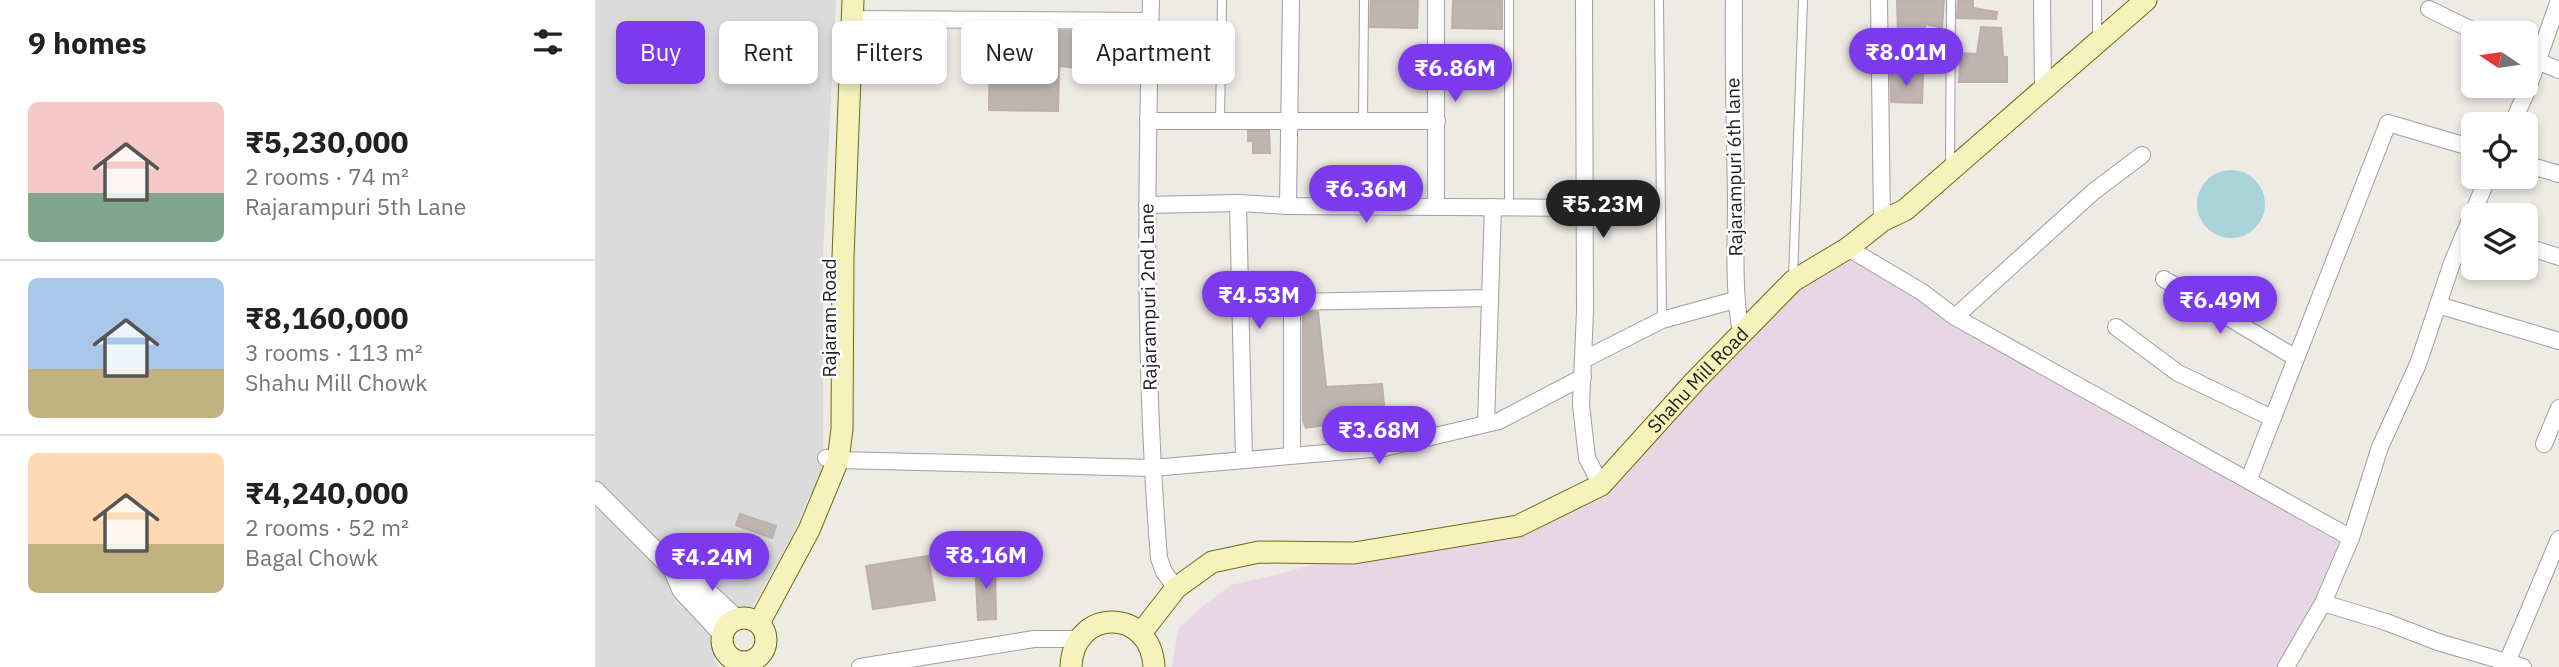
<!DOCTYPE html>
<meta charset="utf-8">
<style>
body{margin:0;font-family:"IBM Plex Sans",sans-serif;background:#f6f6f6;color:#202124;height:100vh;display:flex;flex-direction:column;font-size:26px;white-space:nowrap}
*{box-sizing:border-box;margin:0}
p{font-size:23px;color:#757577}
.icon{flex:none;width:38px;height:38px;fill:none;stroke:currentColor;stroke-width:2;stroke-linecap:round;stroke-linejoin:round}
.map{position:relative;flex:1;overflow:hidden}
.panel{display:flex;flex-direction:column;background:#fff;width:595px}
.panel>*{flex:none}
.top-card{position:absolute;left:21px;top:21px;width:665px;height:63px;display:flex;gap:14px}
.needle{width:46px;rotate:283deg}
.tools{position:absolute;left:1866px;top:21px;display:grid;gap:14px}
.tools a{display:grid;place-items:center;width:77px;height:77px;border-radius:10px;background:#fff;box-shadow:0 4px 10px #0003;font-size:35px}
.price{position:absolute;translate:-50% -60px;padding:0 16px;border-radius:24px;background:#7c3aed;color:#fff;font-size:23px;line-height:46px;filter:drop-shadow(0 2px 4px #0008)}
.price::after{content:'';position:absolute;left:50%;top:42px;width:21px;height:16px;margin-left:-10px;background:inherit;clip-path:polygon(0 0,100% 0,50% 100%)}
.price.active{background:#222;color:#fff}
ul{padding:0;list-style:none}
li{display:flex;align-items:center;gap:21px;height:175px;padding:0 28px}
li+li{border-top:2px solid #e0e0e0}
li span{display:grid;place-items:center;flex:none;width:196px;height:140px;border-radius:10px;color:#555}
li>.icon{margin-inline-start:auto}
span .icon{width:84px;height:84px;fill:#fffc;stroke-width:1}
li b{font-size:30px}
h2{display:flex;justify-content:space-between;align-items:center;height:84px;padding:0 28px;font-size:30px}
.tag{padding:0 24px;border-radius:10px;background:#fff;box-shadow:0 4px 10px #0003;font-size:24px;line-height:63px}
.tag.active{background:#7c3aed;color:#fff}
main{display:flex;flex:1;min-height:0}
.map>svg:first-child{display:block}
.residential{fill:#dcdbdb}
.industrial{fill:#e7d7e5}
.water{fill:#a8d3d9}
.building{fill:#beb5b1;stroke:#bfafa8;stroke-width:2}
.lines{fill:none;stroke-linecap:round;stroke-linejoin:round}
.service-casing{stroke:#9f9f9f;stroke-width:10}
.minor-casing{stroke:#9f9f9f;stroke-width:18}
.tertiary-casing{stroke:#9f9f9f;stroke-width:21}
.secondary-casing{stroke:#6d6d0d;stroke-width:23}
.service{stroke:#fff;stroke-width:8}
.minor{stroke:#fff;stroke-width:16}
.tertiary{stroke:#fff;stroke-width:19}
.secondary{stroke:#f5f2bc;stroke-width:21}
.labels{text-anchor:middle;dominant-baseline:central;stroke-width:5;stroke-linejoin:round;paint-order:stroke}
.street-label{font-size:19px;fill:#1e1e1e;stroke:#fff}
</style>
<main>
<section class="panel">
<h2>9 homes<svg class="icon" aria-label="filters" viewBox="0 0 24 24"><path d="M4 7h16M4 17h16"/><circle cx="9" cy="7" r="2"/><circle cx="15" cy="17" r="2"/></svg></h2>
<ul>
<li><span style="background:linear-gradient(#f6c9c9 65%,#7fa58c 0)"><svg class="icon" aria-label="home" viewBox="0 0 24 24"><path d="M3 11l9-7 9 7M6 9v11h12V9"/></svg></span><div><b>₹5,230,000</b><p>2 rooms · 74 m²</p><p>Rajarampuri 5th Lane</p></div></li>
<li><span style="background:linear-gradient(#a9c7e8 65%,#c2b280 0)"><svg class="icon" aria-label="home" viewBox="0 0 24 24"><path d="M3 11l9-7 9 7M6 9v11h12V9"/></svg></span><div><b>₹8,160,000</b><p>3 rooms · 113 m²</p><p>Shahu Mill Chowk</p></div></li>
<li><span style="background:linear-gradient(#ffd9b3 65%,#c2b280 0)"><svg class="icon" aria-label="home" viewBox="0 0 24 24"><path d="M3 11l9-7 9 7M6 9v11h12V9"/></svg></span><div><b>₹4,240,000</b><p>2 rooms · 52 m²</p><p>Bagal Chowk</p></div></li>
</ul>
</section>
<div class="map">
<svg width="1964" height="667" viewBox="0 0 1964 667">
<rect width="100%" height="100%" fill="#eeeae4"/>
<path class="residential" d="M0 0H241L228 253V478L212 501 196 539 145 629 133 632 124 640 119 659 123 667H0Z"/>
<path class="industrial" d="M1253 248 1756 538 1690 667H577L583 629 608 606 636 585 680 575 759 553 923 526 1001 487 1164 314Z"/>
<circle class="water" cx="1636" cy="204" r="34"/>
<g class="building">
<path d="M776 0H823L822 28 775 27Z"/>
<path d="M858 0H907V29L857 28Z"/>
<path d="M1302 0H1349L1347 28 1330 24V50L1303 51 1300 32H1303Z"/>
<path d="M1363 0H1378V8L1402 12 1401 19 1362 18Z"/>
<path d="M1386 27 1406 28 1408 57H1412V82H1364L1366 53 1382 54Z"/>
<path d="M395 30 500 31 501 70 464 66 463 111 394 110Z"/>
<path d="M569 47 616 48 615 73 569 72Z"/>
<path d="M1295 72 1328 74 1327 103 1296 102Z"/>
<path d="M653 131H674L675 153H658V141H653Z"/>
<path d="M708 312H723L731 387 787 384 790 416 711 428 708 421Z"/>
<path d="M145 514 181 526 177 538 141 525Z"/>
<path d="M333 556 340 600 278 609 271 566Z"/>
<path d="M380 563H400L401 619 383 620Z"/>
</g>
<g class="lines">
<g class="service-casing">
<g id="service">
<path d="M1064 0 1067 320"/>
<path d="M1502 40V0"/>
<path d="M625 121 627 0"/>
<path d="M768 121 769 0"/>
<path d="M1355 168 1356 0"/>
<path d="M914 207V0"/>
<path d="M1198 278 1208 0"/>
</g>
</g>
<g class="minor-casing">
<g id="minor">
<path d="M556 0C551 186 549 373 564 558L569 572 581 588"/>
<path d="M841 0V207"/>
<path d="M989 0 990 311 986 405 992 458 1006 485"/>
<path d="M1139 0C1138 67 1140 133 1141 199 1141 244 1138 289 1146 333"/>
<path d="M1284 0 1287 221"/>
<path d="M1447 0 1448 89"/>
<path d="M1834 9 1883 33"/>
<path d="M257 19 555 21"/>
<path d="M1930 56 1964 70"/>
<path d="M553 121H842"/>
<path d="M1917 124 1932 91 1964 0"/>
<path d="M1930 164 1964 174"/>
<path d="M643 203 649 460"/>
<path d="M552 205 643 203 693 206 989 208"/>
<path d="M693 206 696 0"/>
<path d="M1930 246 1964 257"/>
<path d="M1253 248 1327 292 1360 317 1756 538"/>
<path d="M1569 279 1701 358"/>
<path d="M645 300 697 302 895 298"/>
<path d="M697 302V455"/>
<path d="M1843 305 1964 341"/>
<path d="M1360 317 1498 192 1547 155"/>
<path d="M1521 327 1583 373 1677 418"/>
<path d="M988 360 1067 320 1140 300"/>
<path d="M891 424 898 207"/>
<path d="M1949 444 1964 408"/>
<path d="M231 458 243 460 557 468 789 448 904 421 988 377"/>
<path d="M1654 479 1793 123 1878 148"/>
<path d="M1728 603 1791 622 1843 642 1928 667"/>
<path d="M265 667 439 639H482"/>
<path d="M1691 667 1728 603 1756 538 1785 447 1823 364 1857 263 1893 177"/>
<path d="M1910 667 1964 539"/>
</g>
</g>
<g class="tertiary-casing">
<g id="tertiary">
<path d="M0 491 78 569 97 578 141 619"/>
<path d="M78 569 87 590 128 634"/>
</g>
</g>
<g class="secondary-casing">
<g id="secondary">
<circle cx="149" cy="640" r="22"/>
<path d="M164 623 214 530 243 460 247 429 248 257 258 0"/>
<path id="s1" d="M546 633 581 588 617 562 664 552 759 553 923 526 1006 485 1100 381 1198 281 1253 248 1287 221 1310 210 1551 0"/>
<path d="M476 667C478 607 556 607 559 667"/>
</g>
</g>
<use href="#service" class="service"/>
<use href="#minor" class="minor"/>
<use href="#tertiary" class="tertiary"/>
<use href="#secondary" class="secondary"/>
</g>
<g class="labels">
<g class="street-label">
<text transform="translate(1139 167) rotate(-91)">Rajarampuri 6th lane</text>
<text transform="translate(553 297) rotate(-91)">Rajarampuri 2nd Lane</text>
<text transform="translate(234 318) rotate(-90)">Rajaram Road</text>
<text stroke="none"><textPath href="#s1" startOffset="646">Shahu Mill Road</textPath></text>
</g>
</g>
</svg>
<div class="tools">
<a><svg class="needle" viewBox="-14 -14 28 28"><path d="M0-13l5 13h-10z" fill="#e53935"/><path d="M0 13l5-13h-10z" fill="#757577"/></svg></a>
<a><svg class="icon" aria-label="locate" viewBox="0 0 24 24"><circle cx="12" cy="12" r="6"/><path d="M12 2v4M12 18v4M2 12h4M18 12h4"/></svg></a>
<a><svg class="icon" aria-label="layers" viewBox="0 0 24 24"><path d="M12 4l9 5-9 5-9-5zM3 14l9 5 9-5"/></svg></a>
</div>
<b class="price" style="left:1311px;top:88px">₹8.01M</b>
<b class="price" style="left:860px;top:104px">₹6.86M</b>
<b class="price" style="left:771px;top:225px">₹6.36M</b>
<b class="price active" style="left:1008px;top:240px">₹5.23M</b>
<b class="price" style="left:664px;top:331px">₹4.53M</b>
<b class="price" style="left:1625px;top:336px">₹6.49M</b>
<b class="price" style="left:784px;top:466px">₹3.68M</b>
<b class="price" style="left:391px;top:591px">₹8.16M</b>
<b class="price" style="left:117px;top:593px">₹4.24M</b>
<div class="top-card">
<a class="tag active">Buy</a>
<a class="tag">Rent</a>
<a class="tag">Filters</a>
<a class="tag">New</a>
<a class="tag">Apartment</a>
</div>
</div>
</main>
